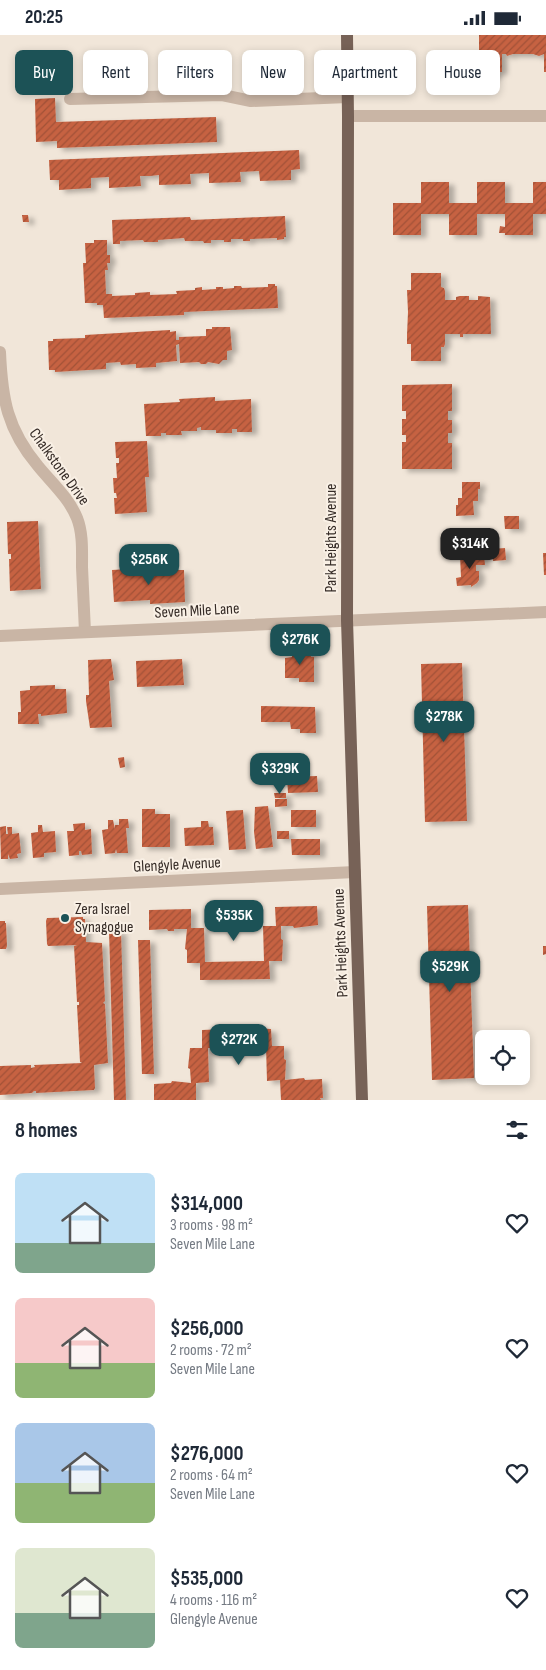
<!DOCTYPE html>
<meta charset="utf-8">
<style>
body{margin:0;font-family:"Sofia Sans Condensed",sans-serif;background:#f6f6f7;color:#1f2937;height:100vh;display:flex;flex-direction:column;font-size:19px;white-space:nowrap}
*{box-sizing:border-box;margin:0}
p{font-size:16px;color:#747a83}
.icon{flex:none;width:28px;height:28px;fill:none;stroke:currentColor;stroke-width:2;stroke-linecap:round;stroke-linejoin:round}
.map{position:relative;height:1065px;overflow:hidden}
.drawer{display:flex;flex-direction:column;background:#fff;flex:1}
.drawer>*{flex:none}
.hud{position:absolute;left:15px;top:15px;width:516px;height:45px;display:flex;gap:10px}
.controls{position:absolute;left:475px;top:995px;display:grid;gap:10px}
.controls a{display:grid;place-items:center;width:55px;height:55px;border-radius:8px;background:#fff;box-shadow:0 2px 8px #0003;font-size:25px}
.price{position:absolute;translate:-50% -42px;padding:0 11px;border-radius:10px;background:#1c5256;color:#fff;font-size:16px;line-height:32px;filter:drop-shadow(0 1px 2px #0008)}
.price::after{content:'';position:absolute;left:50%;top:30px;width:15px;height:11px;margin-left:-8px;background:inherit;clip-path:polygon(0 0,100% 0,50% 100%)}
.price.current{background:#222;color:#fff}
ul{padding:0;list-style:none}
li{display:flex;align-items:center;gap:15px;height:125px;padding:0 15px}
li span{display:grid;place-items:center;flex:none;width:140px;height:100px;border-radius:8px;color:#555}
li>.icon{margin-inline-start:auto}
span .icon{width:60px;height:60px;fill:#fffc;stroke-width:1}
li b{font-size:21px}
h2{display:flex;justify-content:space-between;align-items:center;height:60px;padding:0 15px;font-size:21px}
.tag{padding:0 18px;border-radius:8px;background:#fff;box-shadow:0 2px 8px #0003;font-size:18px;line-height:45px}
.tag.current{background:#1c5256;color:#fff}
.status{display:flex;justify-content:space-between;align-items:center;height:35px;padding:0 25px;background:#fff;direction:ltr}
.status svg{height:14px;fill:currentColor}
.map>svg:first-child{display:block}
.building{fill:url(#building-hatch);filter:url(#shadow)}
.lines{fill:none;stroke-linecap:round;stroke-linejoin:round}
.minor{stroke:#c9b5a5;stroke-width:12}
.major{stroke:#776257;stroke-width:12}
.poi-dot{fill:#1c5256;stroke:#f9f0e5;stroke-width:2}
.labels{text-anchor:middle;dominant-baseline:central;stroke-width:4;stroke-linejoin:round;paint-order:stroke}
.street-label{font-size:16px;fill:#352b26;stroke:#f9f0e5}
.poi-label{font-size:16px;fill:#352b26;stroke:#f9f0e5;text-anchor:start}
</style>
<div class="status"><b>20:25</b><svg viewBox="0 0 49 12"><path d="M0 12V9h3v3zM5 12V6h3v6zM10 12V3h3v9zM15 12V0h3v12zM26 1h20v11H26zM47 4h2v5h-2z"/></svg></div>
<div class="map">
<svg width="546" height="1065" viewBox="0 0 546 1065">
<defs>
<pattern id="building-hatch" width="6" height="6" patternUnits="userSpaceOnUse" patternTransform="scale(1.25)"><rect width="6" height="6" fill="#c66242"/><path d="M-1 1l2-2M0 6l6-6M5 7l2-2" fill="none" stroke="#a25137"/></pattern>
<filter id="shadow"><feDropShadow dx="5.5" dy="3" stdDeviation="2.5" flood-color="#0004"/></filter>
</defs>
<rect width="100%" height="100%" fill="#f1e6d9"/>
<g class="building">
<path d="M479 0H546V37H544V19L539 21 533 19H513L507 21 506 19H502V37H496V40L493 42H488L486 40V37H480L478 22 479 21Z"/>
<path d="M55 63 56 87 216 82 217 107 57 113V106L36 107 35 64Z"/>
<path d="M299 115 300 134 291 135V145L260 146 259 136 240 137 241 147 209 148V138L190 139 191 149 159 150V140L150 141H140L141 151 109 153V142L91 143V153L59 155V145H50L49 125Z"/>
<path d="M421 147H449V168H477V147H505V168H533V147H546V179H533V200H505V198H499L500 191 505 192V179H477V200H449V179H421V200H393V168H421Z"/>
<path d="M22 180H28L29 187H23Z"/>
<path d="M285 181 286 202H284V204L277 205V203L250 204V206H243V204H231V207H224V205H211V208H204L203 206H185L184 203 158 205V207H144L143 205 120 206V209H113L112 185 190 182 191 185Z"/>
<path d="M94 205H107V220H110V228H107L108 235H105L106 259H112V261L135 260V258L150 257V260L177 259 176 256 195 255V253L202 252V255L216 254V252H223V254L234 253V251H241L242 253 268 252V249H275V251H277L278 273 184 277V280L104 283 103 270H97V268H85L83 228H86L85 208H94Z"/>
<path d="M411 238H441V252L444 253 445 256V265H456V262L460 261H469V265H478V261L490 262 491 299H463V302H460V299H445V309L444 312H441V326H411V309H407V300L408 277 407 255H411Z"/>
<path d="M212 292H230L232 315 227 316V325H223L219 329 208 327 206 329H201L199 327 180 328 179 309 176 310 177 326 156 328V332L136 333V329L121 330 120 327 106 328V334L55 337V335H49L48 306H53V304L85 303V300L170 295V297L176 296V305H179V302L206 301V294H212Z"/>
<path d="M452 349V376H448V385H452V398H448V408H452V434H402V407H406V400H402V384H406V376H402V350Z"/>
<path d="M215 362V366L251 364 252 397H237V394H232V398H216V395H201V392L197 393V396H181L182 400H166V398H161V401H146L144 369 180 367 179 364Z"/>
<path d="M147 406 149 442H145L147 477 115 479 114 463H117L116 458H114L113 443H117L116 428H119V423H116L115 407Z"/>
<path d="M462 447H480V454H478V466H473L474 480 456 481V470H458V463H462Z"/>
<path d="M504 481H519V494H505Z"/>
<path d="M38 486 41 554 10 556 9 524H11V519H8L7 487Z"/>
<path d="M505 513 506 525 493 526 492 514Z"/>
<path d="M543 518H546V540H544Z"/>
<path d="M484 520 485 530H476V536H479V545L477 548 471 552V550L457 551 456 543 461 542 460 521Z"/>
<path d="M148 533V536H164V538H168V535H184L185 567 150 569V565L114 567 112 535 128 534V536H133V534Z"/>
<path d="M292 614H311V622H314V647H299V643H285V623L292 622Z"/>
<path d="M111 624 114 645 109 646 112 692 90 693 86 666V660H89L88 625Z"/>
<path d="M182 624 184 650 137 652 136 626Z"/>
<path d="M462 628 467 786 425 787 421 629Z"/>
<path d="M55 650V654H66L67 678 41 681V679H38L39 689H18V677H21L20 656 30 655V651Z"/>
<path d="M261 671 315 672 316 698H300V694H291L290 687H261Z"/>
<path d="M124 722 125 732 120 733 118 723Z"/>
<path d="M317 741 318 757 288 758 287 742Z"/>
<path d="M274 758H286V763H275Z"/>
<path d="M275 764H287V771L275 772Z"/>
<path d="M268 771 273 812 256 814 254 797 255 772Z"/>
<path d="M142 774H155V779H170V812H142Z"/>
<path d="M243 775 246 814 229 815 226 776Z"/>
<rect x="291" y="775" width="25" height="17"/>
<path d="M119 784H128L129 793H126L128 818H117L116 814 115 818 105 819 102 795 108 794V785H113L115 794V790H119Z"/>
<path d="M201 786H208L209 792H213L214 810 185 811 184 793 201 792Z"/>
<path d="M85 788V795L91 794 92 819 82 820 81 816H79V820L69 821 67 796H74L73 789Z"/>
<path d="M38 790H42L43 797 55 796 56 817 44 818V822L33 823 31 798 38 797Z"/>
<path d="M6 791V799H8L7 792H12V799L19 798 21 818 17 819 18 823 10 824 8 819V824H1L0 792Z"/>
<rect x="277" y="796" width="12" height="8"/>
<path d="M291 804H320V820H292Z"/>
<path d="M468 870 474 1043 432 1045 427 871Z"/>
<path d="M317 871 318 890 294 893 293 891H281V904L283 905 282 926H269L270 944 200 945V928H187V915L185 914 187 894H174V896H168L167 894 149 895V875L191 874V893H204L205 927 264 926 263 891H276L275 872Z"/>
<path d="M83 882V884H85L86 907 102 908 105 966 103 968 105 969 108 1028 94 1030 95 1053 94 1055 36 1058V1056H34L32 1058 0 1060V1031L31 1030V1033L35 1032 34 1030 82 1028 80 1027 77 970H79V967H77L74 911 77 910 48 911 47 909 46 886 47 883Z"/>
<path d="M0 886H5V888H6L7 911 6 914H0Z"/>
<path d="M109 896H121L126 1065H114Z"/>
<path d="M138 905H150L154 1039H142Z"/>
<path d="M543 911H546V919L543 920Z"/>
<path d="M250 993 271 994 272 1011H284V1024L286 1025 285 1045 304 1043 305 1045 322 1044 323 1063H320L321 1065H281L280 1045 267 1046 266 1011 208 1013 209 1047 196 1048V1065H154V1049L171 1048 172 1046 191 1048 190 1034 188 1033 190 1013H202V995Z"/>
</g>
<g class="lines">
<g class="minor">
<path d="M70 64 222 60 251 66 347 62"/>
<path d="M348 81H546"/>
<path d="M0 317C2 364 7 394 38 431 51 447 69 463 77 483 83 498 82 516 82 532 83 554 84 576 85 597"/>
<path d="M0 601 546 577"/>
<path d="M0 854 355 837"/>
</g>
<path class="major" d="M347 0 348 81 347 585 362 1065"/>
</g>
<circle class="poi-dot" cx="65" cy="883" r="5"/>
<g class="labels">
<g class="street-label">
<text transform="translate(59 432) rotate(54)">Chalkstone Drive</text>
<text transform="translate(331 503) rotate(-90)">Park Heights Avenue</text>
<text transform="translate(197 576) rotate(-3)">Seven Mile Lane</text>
<text transform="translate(177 830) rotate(-3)">Glengyle Avenue</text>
<text transform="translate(341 908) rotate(-92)">Park Heights Avenue</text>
</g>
<g class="poi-label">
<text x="75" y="874">Zera Israel<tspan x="75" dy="18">Synagogue</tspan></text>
</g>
</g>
</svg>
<div class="controls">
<a><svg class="icon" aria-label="locate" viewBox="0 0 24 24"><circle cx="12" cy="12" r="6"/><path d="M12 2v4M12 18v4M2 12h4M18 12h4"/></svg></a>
</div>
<b class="price current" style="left:470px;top:535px">$314K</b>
<b class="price" style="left:149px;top:551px">$256K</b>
<b class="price" style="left:300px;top:631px">$276K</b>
<b class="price" style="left:444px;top:708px">$278K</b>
<b class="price" style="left:280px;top:760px">$329K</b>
<b class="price" style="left:234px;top:907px">$535K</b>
<b class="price" style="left:450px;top:958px">$529K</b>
<b class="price" style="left:239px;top:1031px">$272K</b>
<div class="hud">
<a class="tag current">Buy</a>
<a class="tag">Rent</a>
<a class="tag">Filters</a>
<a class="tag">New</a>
<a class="tag">Apartment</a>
<a class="tag">House</a>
</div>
</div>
<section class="drawer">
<h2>8 homes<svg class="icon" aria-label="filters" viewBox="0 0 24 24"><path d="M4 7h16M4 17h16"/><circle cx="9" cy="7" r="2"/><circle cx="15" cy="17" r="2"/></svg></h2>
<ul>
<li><span style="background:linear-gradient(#bfe0f5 70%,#7fa58c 0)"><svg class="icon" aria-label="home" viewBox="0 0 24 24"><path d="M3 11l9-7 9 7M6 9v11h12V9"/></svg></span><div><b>$314,000</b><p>3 rooms · 98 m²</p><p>Seven Mile Lane</p></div><svg class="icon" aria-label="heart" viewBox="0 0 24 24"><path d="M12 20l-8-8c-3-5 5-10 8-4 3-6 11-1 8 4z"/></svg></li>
<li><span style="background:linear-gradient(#f6c9c9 65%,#8fb573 0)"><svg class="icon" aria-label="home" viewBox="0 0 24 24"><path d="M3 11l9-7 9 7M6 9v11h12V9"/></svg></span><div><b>$256,000</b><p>2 rooms · 72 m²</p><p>Seven Mile Lane</p></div><svg class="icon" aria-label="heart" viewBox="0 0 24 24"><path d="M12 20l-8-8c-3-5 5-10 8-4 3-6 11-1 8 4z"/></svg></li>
<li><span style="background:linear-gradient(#a9c7e8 60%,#8fb573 0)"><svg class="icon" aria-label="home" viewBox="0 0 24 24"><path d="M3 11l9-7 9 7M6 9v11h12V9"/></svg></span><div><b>$276,000</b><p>2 rooms · 64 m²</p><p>Seven Mile Lane</p></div><svg class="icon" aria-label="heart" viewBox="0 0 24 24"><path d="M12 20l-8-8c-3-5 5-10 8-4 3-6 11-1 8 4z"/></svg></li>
<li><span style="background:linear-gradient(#dfe7d0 65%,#7fa58c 0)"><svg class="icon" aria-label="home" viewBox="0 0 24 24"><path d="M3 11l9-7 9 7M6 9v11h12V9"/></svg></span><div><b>$535,000</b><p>4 rooms · 116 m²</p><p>Glengyle Avenue</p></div><svg class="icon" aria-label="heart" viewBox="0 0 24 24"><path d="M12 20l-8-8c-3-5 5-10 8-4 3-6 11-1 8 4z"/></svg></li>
</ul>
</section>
